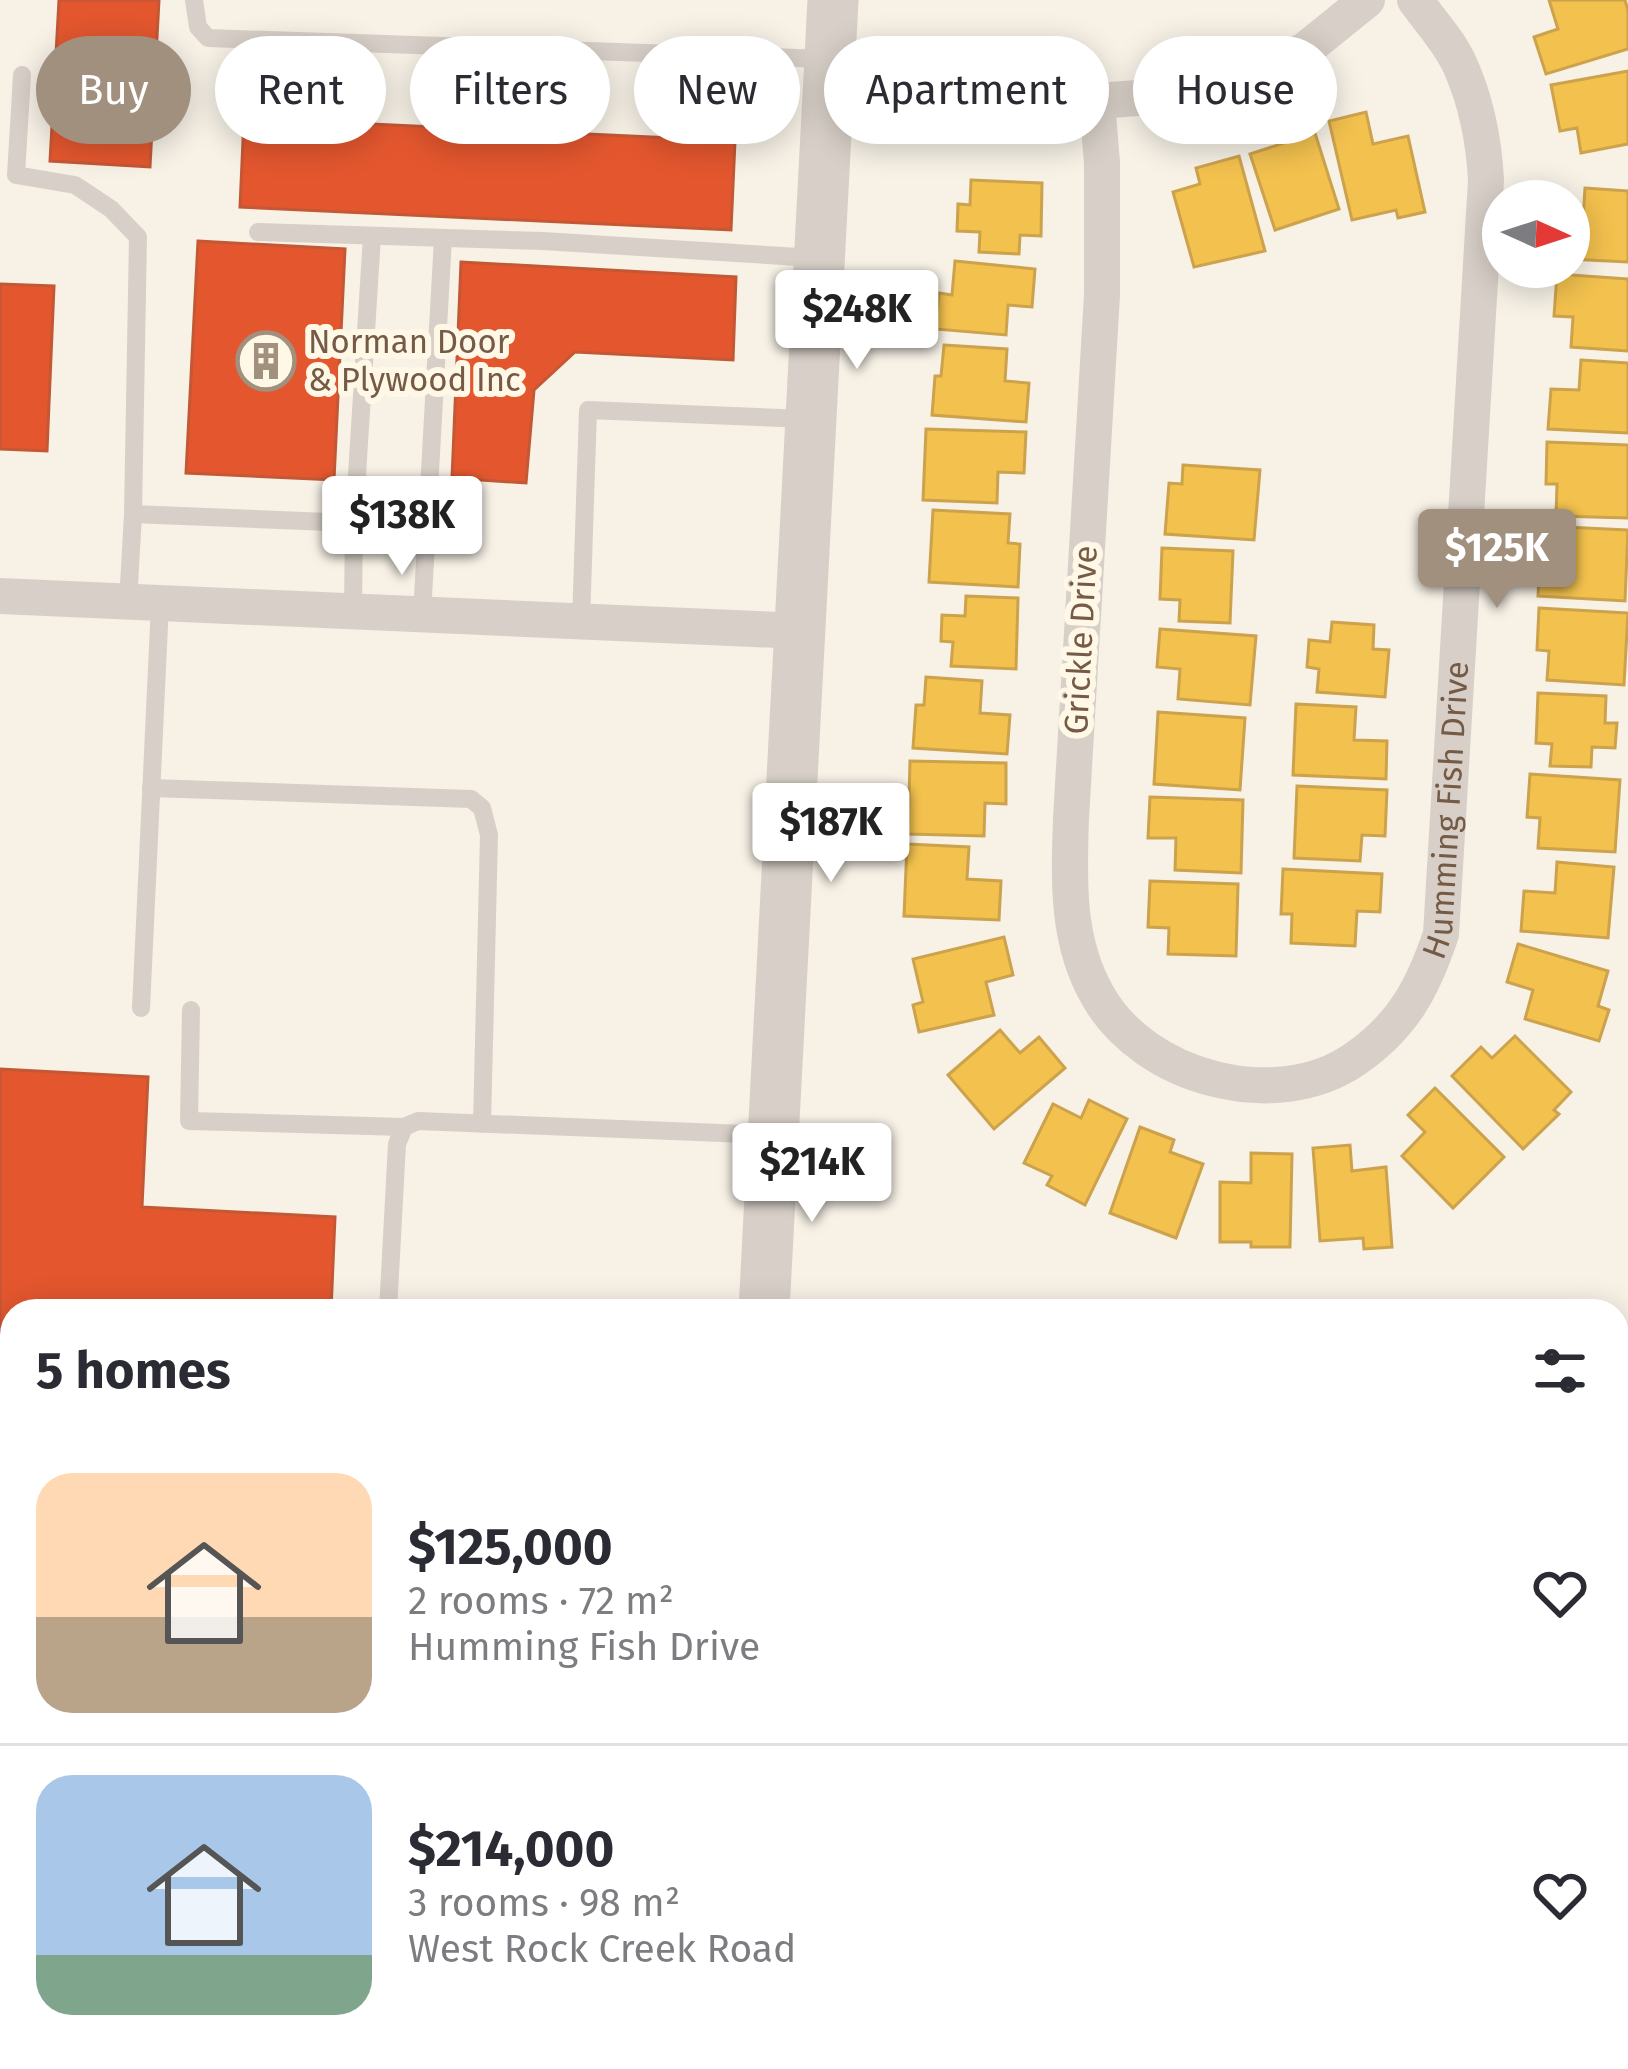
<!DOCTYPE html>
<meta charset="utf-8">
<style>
body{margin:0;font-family:"Fira Sans",sans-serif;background:#f2f2f3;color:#2b2b33;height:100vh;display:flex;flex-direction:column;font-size:45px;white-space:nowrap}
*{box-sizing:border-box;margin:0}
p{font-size:39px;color:#7c7c81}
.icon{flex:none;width:66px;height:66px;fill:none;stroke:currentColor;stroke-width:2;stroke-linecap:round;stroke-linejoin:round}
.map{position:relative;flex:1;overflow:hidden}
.panel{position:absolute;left:0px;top:1299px;width:1629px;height:771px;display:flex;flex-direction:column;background:#fff;border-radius:36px 36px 0 0;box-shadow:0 6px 30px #0003}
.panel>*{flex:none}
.banner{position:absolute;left:36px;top:36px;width:1557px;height:108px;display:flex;gap:24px}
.needle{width:78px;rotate:93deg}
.fabs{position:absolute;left:1482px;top:180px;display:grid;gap:24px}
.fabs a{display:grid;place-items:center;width:108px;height:108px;border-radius:50%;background:#fff;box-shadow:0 6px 30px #0003;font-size:60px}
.price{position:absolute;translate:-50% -102px;padding:0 27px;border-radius:12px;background:#fff;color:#222;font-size:39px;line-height:78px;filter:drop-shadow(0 3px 6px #0008)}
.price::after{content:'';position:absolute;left:50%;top:72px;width:36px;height:27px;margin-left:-18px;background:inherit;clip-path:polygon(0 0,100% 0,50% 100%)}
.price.active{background:#a2907e;color:#fff}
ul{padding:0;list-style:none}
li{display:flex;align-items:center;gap:36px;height:300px;padding:0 36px}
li+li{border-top:3px solid #e1e1e2}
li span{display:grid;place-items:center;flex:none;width:336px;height:240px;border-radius:36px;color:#555}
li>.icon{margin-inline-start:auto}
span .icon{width:144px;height:144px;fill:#fffc;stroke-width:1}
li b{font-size:51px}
h2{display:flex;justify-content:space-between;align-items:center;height:144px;padding:0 36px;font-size:51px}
.pill{padding:0 42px;border-radius:54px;background:#fff;box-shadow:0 6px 30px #0003;font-size:42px;line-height:108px}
.pill.active{background:#a2907e;color:#fff}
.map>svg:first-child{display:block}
.homes{fill:#f2c14e;stroke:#cca24c;stroke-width:3}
.shops{fill:#e4572e;stroke:#c35835;stroke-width:3}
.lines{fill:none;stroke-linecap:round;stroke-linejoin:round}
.service{stroke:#d8d0c8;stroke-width:18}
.minor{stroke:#d8d0c8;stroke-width:36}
.tertiary{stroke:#d8d0c8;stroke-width:45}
.secondary{stroke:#d8d0c8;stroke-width:51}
.labels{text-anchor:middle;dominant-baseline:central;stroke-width:12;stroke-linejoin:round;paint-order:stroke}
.poi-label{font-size:33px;fill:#755b46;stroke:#fff8e7;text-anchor:start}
.street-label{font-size:33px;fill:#755b46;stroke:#fff8e7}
</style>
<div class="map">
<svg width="1628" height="2069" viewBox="0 0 1628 2069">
<rect width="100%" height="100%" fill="#f7f1e6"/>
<g class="homes">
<path d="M1549 0H1625L1628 10V49L1546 74 1534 37 1558 29Z"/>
<path d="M1628 71V144L1581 153 1577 128 1560 131 1551 85Z"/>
<path d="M1366 112 1373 144 1408 136 1425 212 1398 218 1396 210 1352 220 1329 121Z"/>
<path d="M1315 133 1339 209 1275 230 1250 154Z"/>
<path d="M1239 156 1265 251 1194 267 1173 192 1200 184 1196 168Z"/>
<path d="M971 180 1042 183 1041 236 1020 235 1019 254 979 252 980 232 957 231 958 204 970 205Z"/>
<path d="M1585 188 1628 191V262L1569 259V219H1583Z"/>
<path d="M955 261 1035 269 1032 307 1008 305 1006 335 935 329 939 293 952 295Z"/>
<path d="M1557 274 1628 279V351L1571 347 1573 317 1554 316Z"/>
<path d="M944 345 1007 349 1005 381 1029 383 1026 422 932 415 935 376H941Z"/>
<path d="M1581 360 1628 363V433L1548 429 1551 389 1579 390Z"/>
<path d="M926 429 1026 432 1024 473 998 472 997 503 923 500Z"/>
<path d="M1547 442 1628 445V518L1556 516 1557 484H1546Z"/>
<path d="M1183 465 1260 470 1254 540 1165 534 1169 483 1182 484Z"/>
<path d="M933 510 1010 514 1008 543 1020 544 1018 587 929 582Z"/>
<path d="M1565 527 1628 530 1625 601 1538 596 1540 557 1563 558Z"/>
<path d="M1162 548 1233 551 1230 623 1179 621 1180 600 1160 599Z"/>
<path d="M966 596 1018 598 1016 669 951 666 953 642 941 641 942 615 965 616Z"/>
<path d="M1539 608 1628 613 1624 685 1547 680 1549 651 1537 650Z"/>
<path d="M1332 622 1374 625 1373 649 1389 650 1385 697 1317 692 1319 669 1307 667 1309 640 1330 642Z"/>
<path d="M1160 629 1256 636 1250 705 1178 699 1180 669 1157 667Z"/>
<path d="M926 677 982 681 980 713 1010 715 1007 754 913 748 916 705H924Z"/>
<path d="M1538 693 1606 696 1605 723H1617L1615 748 1592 747 1591 767 1550 766 1552 744 1536 743Z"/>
<path d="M1296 704 1356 707 1354 740 1387 741 1386 779 1293 775Z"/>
<path d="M1158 712 1245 718 1240 790 1154 784Z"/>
<path d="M910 761 1006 763V804L985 803 984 836 908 834Z"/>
<path d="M1530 774 1620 780 1615 852 1538 848 1540 818 1527 817Z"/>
<path d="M1297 786 1387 790 1385 836 1362 835 1360 861 1294 858Z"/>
<path d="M1150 797 1243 800 1241 873 1175 870 1176 838H1148Z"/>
<path d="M907 844 969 847 967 879 1001 881 999 920 904 916Z"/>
<path d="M1557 862 1614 867 1608 938 1521 931 1524 891 1555 893Z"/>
<path d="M1283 869 1382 874 1380 912 1357 911 1355 946 1291 943 1292 914H1281Z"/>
<path d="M1150 881 1238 884 1236 956 1168 954 1169 928 1148 927Z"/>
<path d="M1004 937 1013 975 986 982 994 1015 919 1032 913 1005 923 1002 913 959Z"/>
<path d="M1518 944 1608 971 1598 1006 1609 1010 1599 1041 1525 1019 1533 990 1507 982Z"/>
<path d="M1000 1030 1020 1053 1039 1037 1065 1068 994 1129 948 1075Z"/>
<path d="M1515 1036 1571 1092 1554 1110 1559 1114 1523 1149 1452 1076 1481 1047 1492 1058Z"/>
<path d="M1435 1088 1504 1157 1453 1208 1402 1156 1425 1132 1408 1115Z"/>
<path d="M1089 1100 1127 1119 1085 1205 1047 1185 1052 1176 1024 1163 1053 1104 1081 1118Z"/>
<path d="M1140 1127 1174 1140 1170 1152 1203 1164 1176 1238 1110 1213Z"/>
<path d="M1350 1145 1352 1171 1386 1167 1392 1247 1364 1249 1363 1238 1320 1241 1313 1148Z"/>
<path d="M1251 1153 1292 1154 1290 1247H1251V1242H1220V1182L1251 1183Z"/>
</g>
<g class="shops">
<path d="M59 0H159L150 167 50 161Z"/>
<path d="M244 118 735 141 731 230 240 207Z"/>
<path d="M198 241 345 249 334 480 186 473Z"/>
<path d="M461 262 736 277 733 360 575 352 534 390 526 483 452 478Z"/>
<path d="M0 284 54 286 47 451 0 449Z"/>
<path d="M0 1069 148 1077 142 1207 335 1217 331 1311H12V1776H0Z"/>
</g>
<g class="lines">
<g class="service">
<path d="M194 0 198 27 208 38 825 59"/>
<path d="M22 75 16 175 75 185 111 209 138 237 133 514 354 523 372 236"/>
<path d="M258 232 543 241 815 258"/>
<path d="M128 603 133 514"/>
<path d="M353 612 354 523"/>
<path d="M422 615 443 238"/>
<path d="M581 622 588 410 806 419"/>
<path d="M151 788 471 799 482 808 489 835 482 1124"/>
<path d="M141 1008 160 604"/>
<path d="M191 1010 189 1121 404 1127"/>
<path d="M388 1311 397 1144 404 1127 418 1121 769 1135"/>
<path d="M107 2069 108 2058"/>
</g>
<g class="minor">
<path d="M830 59 1034 76 1097 101"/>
<path id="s1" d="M1097 101 1102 163V295L1071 818C1069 880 1066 941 1098 996 1144 1078 1276 1114 1355 1059 1403 1026 1423 988 1441 934L1486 180C1484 141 1476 101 1460 65 1449 41 1430 21 1415 0"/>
<path d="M827 108 976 117 1037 116 1097 101 1178 95 1216 87 1250 76 1305 50 1367 0"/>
<path d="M0 596 801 631"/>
<path d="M1006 2058 1010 2069"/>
</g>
<path class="tertiary" d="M0 1965 12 1966"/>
<g class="secondary">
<path d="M764 1311 833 0"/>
<path d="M722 2069V2058"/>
</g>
</g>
<defs>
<g id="building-ring" transform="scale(3)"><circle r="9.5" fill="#fff8e7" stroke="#a2907e" stroke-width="1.5"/><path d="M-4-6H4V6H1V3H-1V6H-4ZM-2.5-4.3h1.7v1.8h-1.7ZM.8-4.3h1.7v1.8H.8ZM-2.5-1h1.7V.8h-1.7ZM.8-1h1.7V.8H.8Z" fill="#a2907e"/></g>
</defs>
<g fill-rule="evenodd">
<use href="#building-ring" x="266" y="361"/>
</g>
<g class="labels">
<g class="poi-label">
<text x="308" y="342">Norman Door<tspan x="308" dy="38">&amp; Plywood Inc</tspan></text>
</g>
<g class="street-label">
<text transform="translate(1081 640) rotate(-87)">Grickle Drive</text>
<text stroke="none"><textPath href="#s1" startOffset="1473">Humming Fish Drive</textPath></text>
</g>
</g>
</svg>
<div class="fabs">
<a><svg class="needle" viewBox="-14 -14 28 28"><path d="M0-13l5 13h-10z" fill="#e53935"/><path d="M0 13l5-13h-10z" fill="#7c7c81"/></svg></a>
</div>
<b class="price" style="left:857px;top:372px">$248K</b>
<b class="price" style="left:402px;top:578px">$138K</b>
<b class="price active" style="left:1497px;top:611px">$125K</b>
<b class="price" style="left:831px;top:885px">$187K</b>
<b class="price" style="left:812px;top:1225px">$214K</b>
<div class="banner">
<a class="pill active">Buy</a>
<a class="pill">Rent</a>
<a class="pill">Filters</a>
<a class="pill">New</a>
<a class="pill">Apartment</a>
<a class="pill">House</a>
</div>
<section class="panel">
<h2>5 homes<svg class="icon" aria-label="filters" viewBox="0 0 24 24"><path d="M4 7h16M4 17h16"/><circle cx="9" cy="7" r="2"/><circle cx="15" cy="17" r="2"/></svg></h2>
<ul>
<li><span style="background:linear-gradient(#ffd9b3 60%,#b9a48a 0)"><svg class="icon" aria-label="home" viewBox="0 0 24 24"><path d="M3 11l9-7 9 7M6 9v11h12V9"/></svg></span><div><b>$125,000</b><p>2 rooms · 72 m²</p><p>Humming Fish Drive</p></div><svg class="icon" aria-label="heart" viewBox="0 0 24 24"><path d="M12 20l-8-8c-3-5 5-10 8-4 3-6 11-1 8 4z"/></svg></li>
<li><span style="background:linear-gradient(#a9c7e8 75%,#7fa58c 0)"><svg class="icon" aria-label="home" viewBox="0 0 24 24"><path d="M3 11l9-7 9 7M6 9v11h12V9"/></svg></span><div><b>$214,000</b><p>3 rooms · 98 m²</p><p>West Rock Creek Road</p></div><svg class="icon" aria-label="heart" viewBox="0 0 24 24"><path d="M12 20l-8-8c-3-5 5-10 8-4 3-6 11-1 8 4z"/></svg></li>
</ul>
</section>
</div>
